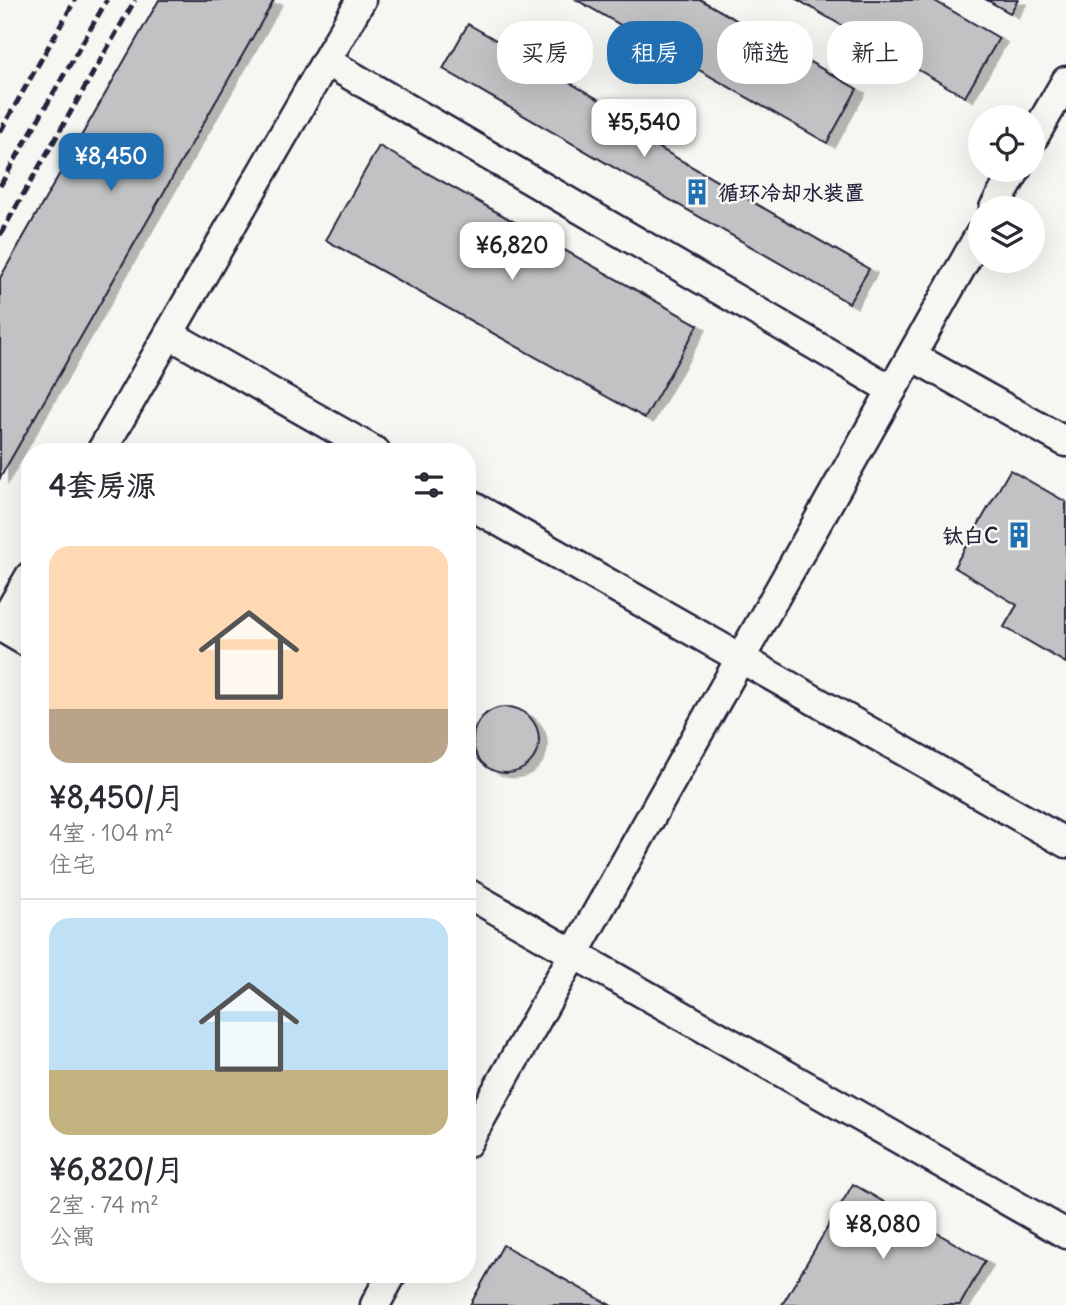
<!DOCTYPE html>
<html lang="zh">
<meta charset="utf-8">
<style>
body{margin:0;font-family:Delius,"LXGW WenKai TC",sans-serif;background:#f2f2f3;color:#2b2b33;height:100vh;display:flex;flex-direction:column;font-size:26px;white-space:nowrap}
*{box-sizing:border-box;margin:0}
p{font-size:23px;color:#7c7c81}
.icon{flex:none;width:38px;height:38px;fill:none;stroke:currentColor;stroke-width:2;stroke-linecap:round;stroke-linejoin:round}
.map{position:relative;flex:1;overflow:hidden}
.sheet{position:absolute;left:21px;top:443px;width:455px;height:840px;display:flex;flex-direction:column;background:#fff;border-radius:28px;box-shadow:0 7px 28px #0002}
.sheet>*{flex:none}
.top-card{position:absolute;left:497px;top:21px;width:464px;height:63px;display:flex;gap:14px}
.buttons{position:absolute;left:968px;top:105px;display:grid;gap:14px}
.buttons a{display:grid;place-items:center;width:77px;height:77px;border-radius:50%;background:#fff;box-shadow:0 7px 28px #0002;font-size:35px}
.price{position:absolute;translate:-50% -60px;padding:0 16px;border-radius:14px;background:#fff;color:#222;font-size:23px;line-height:46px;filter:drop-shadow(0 2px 4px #0008)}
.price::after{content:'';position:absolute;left:50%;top:42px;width:21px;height:16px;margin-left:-10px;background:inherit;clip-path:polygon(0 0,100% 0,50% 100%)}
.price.current{background:#1f6fb2;color:#fff}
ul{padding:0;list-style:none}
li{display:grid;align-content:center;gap:14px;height:371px;padding:0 28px}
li+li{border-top:2px solid #e1e1e2}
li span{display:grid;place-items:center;height:217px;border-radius:21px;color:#555}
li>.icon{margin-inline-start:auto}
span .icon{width:126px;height:126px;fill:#fffc;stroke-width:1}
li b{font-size:30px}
h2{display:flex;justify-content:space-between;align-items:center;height:84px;padding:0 28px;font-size:30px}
.chip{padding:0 24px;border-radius:28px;background:#fff;box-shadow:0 7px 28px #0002;font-size:24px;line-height:63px}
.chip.current{background:#1f6fb2;color:#fff}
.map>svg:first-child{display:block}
.building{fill:#c2c2c4;stroke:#22223b;stroke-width:2;filter:url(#shadow)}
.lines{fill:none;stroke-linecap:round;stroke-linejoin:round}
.minor-casing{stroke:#22223b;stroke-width:33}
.minor{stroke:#f6f6f2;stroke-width:28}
.rail{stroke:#22223b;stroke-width:5;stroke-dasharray:10 5;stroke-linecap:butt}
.labels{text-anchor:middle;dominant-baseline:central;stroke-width:5;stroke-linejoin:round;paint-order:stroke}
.poi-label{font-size:21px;font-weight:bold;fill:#22223b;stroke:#f6f6f2;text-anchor:start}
</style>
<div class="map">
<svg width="1066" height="1305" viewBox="0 0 1066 1305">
<defs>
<filter id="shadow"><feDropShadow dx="8" dy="4.5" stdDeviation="0" flood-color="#0004"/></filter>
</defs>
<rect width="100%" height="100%" fill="#f6f6f2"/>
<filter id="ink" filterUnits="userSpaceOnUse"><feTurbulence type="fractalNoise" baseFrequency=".0143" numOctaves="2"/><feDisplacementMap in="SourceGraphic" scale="14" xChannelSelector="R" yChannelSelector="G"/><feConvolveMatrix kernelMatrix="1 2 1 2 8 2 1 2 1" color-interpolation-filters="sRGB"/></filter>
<g filter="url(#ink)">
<g class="building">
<path d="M159 0H274L0 478V278Z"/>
<path d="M577 0H701L857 89 827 143Z"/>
<path d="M798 0H933L999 38 965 97Z"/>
<path d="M987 0H1018L1010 13Z"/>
<path d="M468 24 610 106 604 116 869 269 849 303 443 69Z"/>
<path d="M379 146 698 325 645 418 326 240Z"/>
<path d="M1010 470 1066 502V663L1004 627 1017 605 954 567Z"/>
<circle cx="506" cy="740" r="33"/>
<path d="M853 1184 985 1261 960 1305H782Z"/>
<path d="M503 1245 610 1305H470Z"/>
</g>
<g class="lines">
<g class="minor-casing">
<g id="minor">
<path d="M326 61 892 390"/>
<path d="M1032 140 1066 81"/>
<path d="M994 208 1016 170"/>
<path d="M169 334 376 452"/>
<path d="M912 356 1066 442"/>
<path d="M101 452 361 0"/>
<path d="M467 503 1066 843"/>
<path d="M1 627 30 644"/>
<path d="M0 628 30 576"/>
<path d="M467 893 1066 1234"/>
<path d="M467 1143 980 234"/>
<path d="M375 1305 392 1274"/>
</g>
</g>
<use href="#minor" class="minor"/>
<g class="rail">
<path d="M0 132 75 0"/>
<path d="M0 186 107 0"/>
<path d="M0 235 135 0"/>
</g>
</g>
</g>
<defs>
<g id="building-bare" transform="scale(2.1)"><path d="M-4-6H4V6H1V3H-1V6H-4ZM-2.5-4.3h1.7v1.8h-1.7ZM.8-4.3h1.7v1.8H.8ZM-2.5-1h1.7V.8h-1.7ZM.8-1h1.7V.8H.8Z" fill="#1f6fb2" stroke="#f6f6f2" stroke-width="2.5" paint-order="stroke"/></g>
</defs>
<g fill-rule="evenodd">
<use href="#building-bare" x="697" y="192"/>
<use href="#building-bare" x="1019" y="535"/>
</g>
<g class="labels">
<g class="poi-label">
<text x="718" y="192">循环冷却水装置</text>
<text x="998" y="535" text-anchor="end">钛白C</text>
</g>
</g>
</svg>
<div class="buttons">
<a><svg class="icon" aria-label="locate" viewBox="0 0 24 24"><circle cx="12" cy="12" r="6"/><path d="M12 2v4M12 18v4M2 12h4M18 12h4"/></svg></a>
<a><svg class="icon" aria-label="layers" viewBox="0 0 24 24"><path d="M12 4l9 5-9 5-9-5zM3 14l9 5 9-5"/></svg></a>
</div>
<b class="price" style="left:644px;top:159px">¥5,540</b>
<b class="price current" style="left:111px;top:193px">¥8,450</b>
<b class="price" style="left:512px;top:282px">¥6,820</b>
<b class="price" style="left:883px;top:1261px">¥8,080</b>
<div class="top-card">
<a class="chip">买房</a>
<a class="chip current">租房</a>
<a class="chip">筛选</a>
<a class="chip">新上</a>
</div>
<section class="sheet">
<h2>4套房源<svg class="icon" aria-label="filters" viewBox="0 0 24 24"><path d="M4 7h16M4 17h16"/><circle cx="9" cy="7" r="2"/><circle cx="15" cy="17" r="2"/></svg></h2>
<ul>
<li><span style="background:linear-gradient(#ffd9b3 75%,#b9a48a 0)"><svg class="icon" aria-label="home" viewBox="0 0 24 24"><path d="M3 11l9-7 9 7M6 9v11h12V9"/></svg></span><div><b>¥8,450/月</b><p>4室 · 104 m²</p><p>住宅</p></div></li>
<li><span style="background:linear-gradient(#bfe0f5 70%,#c2b280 0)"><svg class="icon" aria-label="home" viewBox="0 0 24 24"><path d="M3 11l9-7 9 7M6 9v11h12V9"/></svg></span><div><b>¥6,820/月</b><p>2室 · 74 m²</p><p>公寓</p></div></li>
</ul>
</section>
</div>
